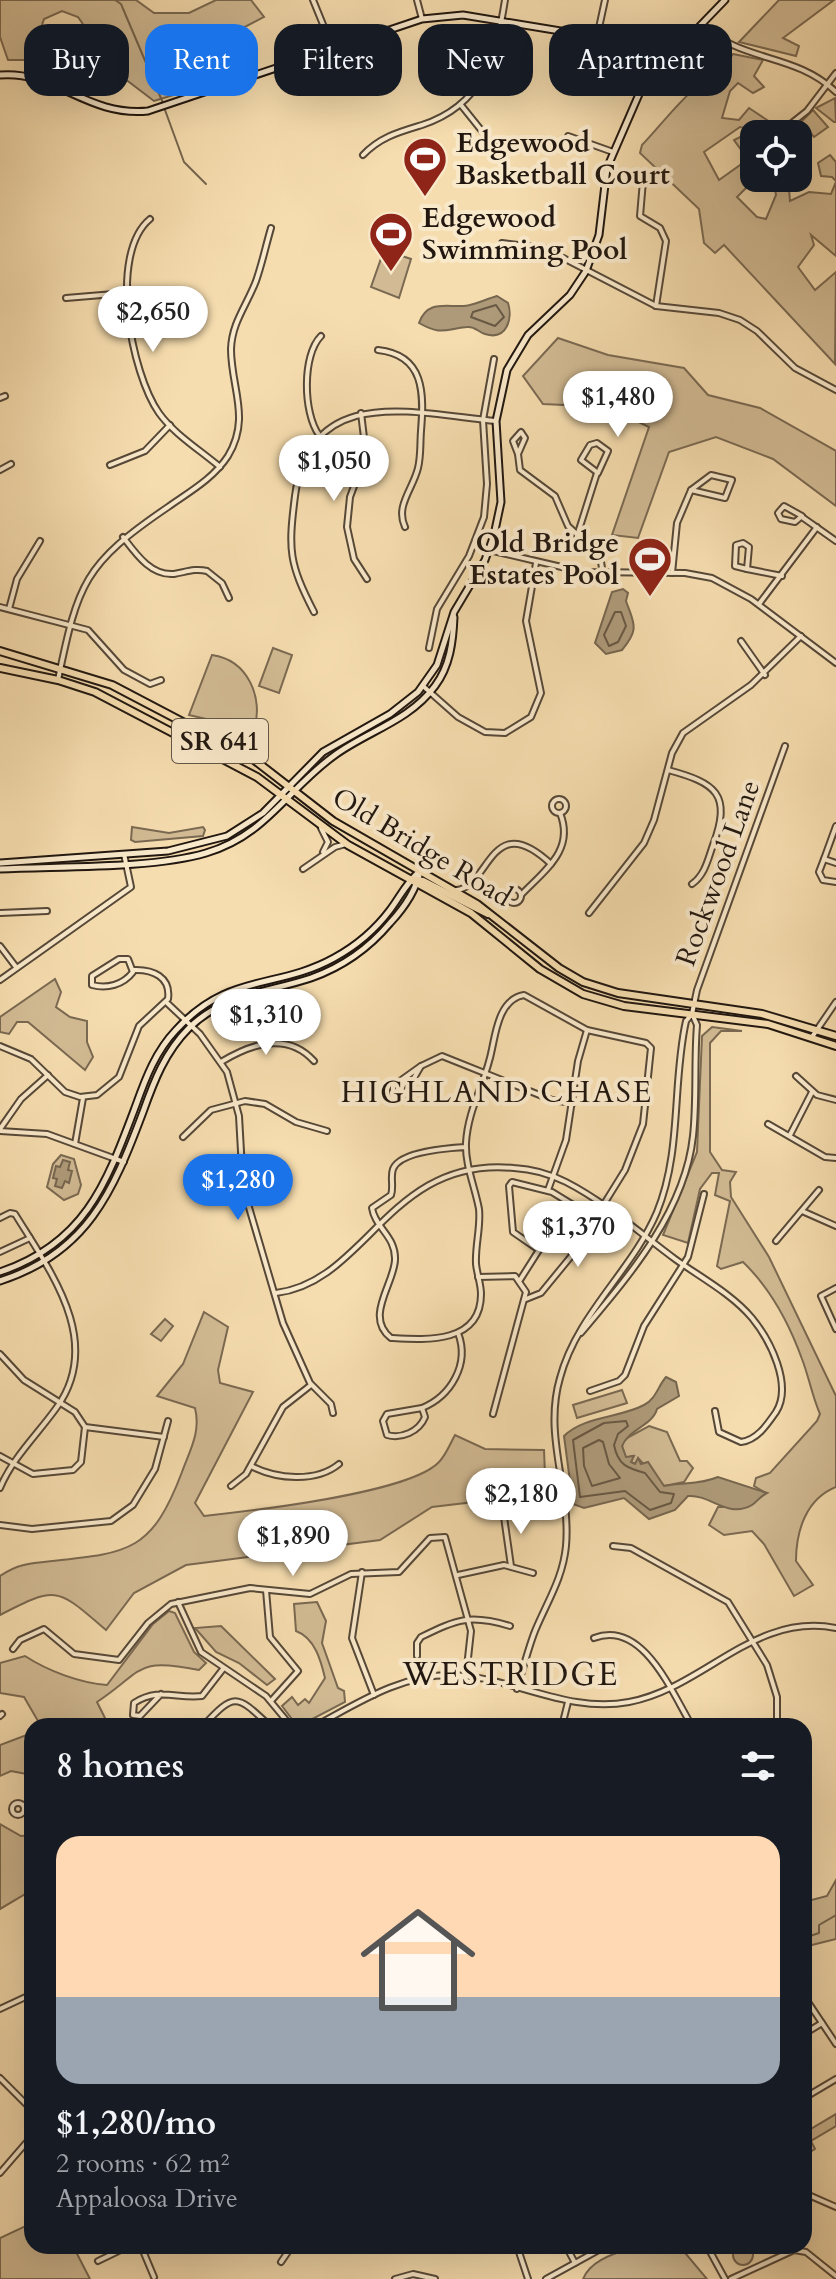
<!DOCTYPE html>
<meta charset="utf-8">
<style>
body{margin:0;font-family:Cardo,serif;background:#20242c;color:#f1f3f6;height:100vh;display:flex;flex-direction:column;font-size:30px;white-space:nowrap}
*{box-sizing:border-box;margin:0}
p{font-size:26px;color:#9ea1a6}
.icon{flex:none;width:44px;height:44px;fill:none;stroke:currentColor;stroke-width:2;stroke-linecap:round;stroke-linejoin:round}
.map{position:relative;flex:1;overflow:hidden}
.panel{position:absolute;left:24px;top:1718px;width:788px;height:536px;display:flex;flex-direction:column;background:#171b24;border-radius:24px;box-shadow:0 8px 32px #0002}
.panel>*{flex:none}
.guide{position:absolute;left:24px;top:24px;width:788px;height:72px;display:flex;gap:16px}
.fabs{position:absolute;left:740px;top:120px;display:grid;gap:16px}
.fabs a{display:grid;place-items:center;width:72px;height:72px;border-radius:16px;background:#171b24;box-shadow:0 8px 32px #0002;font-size:40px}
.price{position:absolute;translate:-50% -68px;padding:0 18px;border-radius:28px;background:#fff;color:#222;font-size:26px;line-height:52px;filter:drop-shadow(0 2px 4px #0008)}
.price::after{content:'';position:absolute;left:50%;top:48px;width:24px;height:18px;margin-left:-12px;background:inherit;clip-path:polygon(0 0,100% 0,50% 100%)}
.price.active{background:#1a73e8;color:#fff}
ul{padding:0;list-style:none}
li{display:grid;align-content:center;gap:16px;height:424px;padding:0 32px}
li+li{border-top:2px solid #363941}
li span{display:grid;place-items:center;height:248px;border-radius:24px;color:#555}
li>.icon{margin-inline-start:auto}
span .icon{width:144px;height:144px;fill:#fffc;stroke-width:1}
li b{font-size:34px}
h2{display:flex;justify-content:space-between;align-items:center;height:96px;padding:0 32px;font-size:34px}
.pill{padding:0 28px;border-radius:24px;background:#171b24;box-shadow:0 8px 32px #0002;font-size:28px;line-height:72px}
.pill.active{background:#1a73e8;color:#fff}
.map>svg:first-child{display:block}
.green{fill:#d2bb94;stroke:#7a6952;stroke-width:2}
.water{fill:#ae9a79;stroke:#76664f;stroke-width:2}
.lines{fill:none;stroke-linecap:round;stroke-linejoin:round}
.shore{stroke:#685844;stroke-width:2}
.stream{stroke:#76664f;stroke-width:2}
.street-casing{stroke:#564838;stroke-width:8}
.secondary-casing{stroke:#211710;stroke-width:9}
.primary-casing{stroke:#211710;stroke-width:10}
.street{stroke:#f9e9cb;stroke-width:4}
.secondary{stroke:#f9e9cb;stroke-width:5}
.primary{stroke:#f6ddaf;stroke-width:6}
.labels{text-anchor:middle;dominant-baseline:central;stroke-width:8;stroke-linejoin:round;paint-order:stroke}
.shield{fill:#f9e9cb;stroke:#625648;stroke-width:2}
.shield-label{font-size:26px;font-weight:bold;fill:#211710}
.poi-label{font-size:28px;font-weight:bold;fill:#211710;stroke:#f9e9cb;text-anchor:start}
.street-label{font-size:28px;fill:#211710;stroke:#f9e9cb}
.neighbourhood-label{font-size:30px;letter-spacing:2px;fill:#211710;stroke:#f9e9cb}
.quarter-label{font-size:32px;letter-spacing:2px;fill:#211710;stroke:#f9e9cb}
</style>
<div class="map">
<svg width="836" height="2279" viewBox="0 0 836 2279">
<rect width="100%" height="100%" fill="#f6ddaf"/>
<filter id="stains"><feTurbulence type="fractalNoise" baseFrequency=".0025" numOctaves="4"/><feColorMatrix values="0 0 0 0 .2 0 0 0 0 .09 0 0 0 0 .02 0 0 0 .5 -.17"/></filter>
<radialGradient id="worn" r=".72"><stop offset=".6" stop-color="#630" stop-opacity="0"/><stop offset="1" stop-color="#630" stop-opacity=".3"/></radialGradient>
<g class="green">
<path d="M0 0H136L154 13H189L216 0H251L264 17 200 50 180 65 187 91 154 101 116 72 78 17 62 11 44 19 30 60H8L0 37Z"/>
<path d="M779 0H834L783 38 799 46 796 56 739 42Z"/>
<path d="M733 54 763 60 754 76 764 87 753 93 738 83 730 91 722 118 739 120 749 108 779 128 764 132 740 127 704 152 719 180 754 155 756 178 737 197 757 217 766 219 776 195 773 178H788L790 201 809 192 831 194 836 182V256L811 235 814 245 798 267 815 290 836 272 835 364 724 245 715 253 704 243 699 209 640 153 642 145C660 127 695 79 718 75Z"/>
<path d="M835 98 836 122H834L816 108Z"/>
<path d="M813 110 828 127 814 137 801 122Z"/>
<path d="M744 135 754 137V148L744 154 734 140Z"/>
<path d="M830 155 836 162V181L832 177 821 176 818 163Z"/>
<path d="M384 250 411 259 399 298 371 287Z"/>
<path d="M558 338 608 355 684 368 708 395 760 408 836 451V506L773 459 716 437 669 452 638 538 612 535 649 427 608 407 543 404 523 376Z"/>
<path d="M273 648 292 655 279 693 259 686Z"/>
<path d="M212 655C248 660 264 698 254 730L189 715Z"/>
<path d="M132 827 169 833 203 827 205 830 203 836 135 842 131 840Z"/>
<path d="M55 979 61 992 56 1007 70 1017 87 1021V1042L93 1057 85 1070 28 1022H17L9 1034 0 1032V1017Z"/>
<path d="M712 1027 742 1031H721L710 1043V1152L722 1170 736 1172 730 1182 731 1197 769 1257 836 1396V1487C806 1499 796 1531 796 1561L813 1585 794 1596 764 1544 752 1531 724 1535 709 1525 718 1507H747L766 1493 754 1486 756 1478 770 1473 817 1421 820 1414C812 1396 809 1377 802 1359 789 1323 771 1289 743 1262L721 1269 717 1266 730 1201 715 1195 719 1173H712L700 1189 688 1243 663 1235 697 1152 702 1036Z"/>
<path d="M61 1155 74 1159 81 1185 78 1194 64 1200 47 1187 53 1164Z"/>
<path d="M204 1312 228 1327 218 1370 220 1383 253 1392 195 1503 204 1516C250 1511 410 1493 439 1462 446 1455 450 1444 455 1435L485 1449 544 1450 545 1475 480 1486 474 1502 432 1507 380 1540 186 1565 134 1593 106 1630C57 1588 58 1585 0 1615V1576C17 1564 31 1563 52 1561 130 1553 152 1551 182 1472 190 1450 201 1432 195 1408L157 1396 183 1364Z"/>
<path d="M165 1319 173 1326 161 1341 151 1334Z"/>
<path d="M622 1390 627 1403 577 1418 573 1405Z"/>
<path d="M649 1426 667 1432 680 1461H687L693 1468 684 1482 664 1486 639 1459 635 1464 631 1462 632 1456 626 1458 622 1446 625 1439Z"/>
<path d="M317 1602 326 1621 322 1643 338 1688 344 1691 345 1702 301 1725 295 1723 282 1706 292 1697 298 1705 305 1699 309 1703 325 1678C321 1661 315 1638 296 1631L294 1604Z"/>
<path d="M169 1611 175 1613 194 1652 206 1663 199 1670C134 1657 144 1671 97 1702L109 1726H36L38 1721 24 1697 0 1693V1663L25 1656C48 1671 80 1683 107 1685L153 1624Z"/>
<path d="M221 1626 275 1679 267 1685 239 1663 216 1652 195 1628Z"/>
<path d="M32 1733V1775L11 1771 0 1776V1745Z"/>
<path d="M0 1824 21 1836 32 1835V1890L0 1909Z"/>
<path d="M836 1880V1939L804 1947V1902L827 1896Z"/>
<path d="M836 2114V2126L811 2141 815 2149 804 2156V2133Z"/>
<path d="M32 2223V2246H73L90 2279H0V2238Z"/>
<circle cx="743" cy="2255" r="10"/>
<path d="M636 2246 681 2248 707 2279H583C591 2259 617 2253 636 2246Z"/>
</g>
<g class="water">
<path d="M497 296 508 303C513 318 507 341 485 334 478 332 475 326 467 327 445 329 442 336 419 323 427 300 445 307 464 306 475 305 486 299 497 296Z"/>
<path d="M623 589 628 593 626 601C634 624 640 628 622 650L606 654 595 643 612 592Z"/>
<path d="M63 1160 70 1162 68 1170 72 1171 69 1183 65 1181 62 1188 55 1186 57 1179 53 1178 56 1166 60 1167Z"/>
<path d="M666 1377 676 1382 679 1396 657 1409C653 1425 628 1430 622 1446L626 1457 634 1456 631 1462 635 1464 638 1458 641 1464 648 1462 664 1486C684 1482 699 1485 718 1477L767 1493C760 1496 757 1502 752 1505 728 1519 710 1494 688 1496L675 1510 649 1519 624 1498 584 1508 573 1504 564 1436C584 1416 620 1418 644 1405 656 1399 658 1386 666 1377Z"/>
</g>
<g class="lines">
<g class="shore">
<path d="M496 305 504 317 495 326 471 317 473 312Z"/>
<path d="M615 612H621L626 626 618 642 609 646 604 635Z"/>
<path d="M626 1421 628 1426 618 1434 614 1445C618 1465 627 1468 645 1473L660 1492 674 1494 671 1503 650 1510 625 1491 580 1497 573 1440 604 1423Z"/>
<path d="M599 1440 603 1442 609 1464 620 1478 592 1486 584 1466 583 1448Z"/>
</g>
<g class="stream">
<path d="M115 0 121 4 163 103"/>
<path d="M165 110 184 162 206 184"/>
<path d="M804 1938 819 1933V1925L836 1915"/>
</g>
<g class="street-casing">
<g id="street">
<path d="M313 0 333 49"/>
<path d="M417 0 422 19"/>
<path d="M702 24C741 63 794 52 836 92"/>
<path d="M597 37 605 0"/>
<path d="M461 105 498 151"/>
<path d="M778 134 807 111 836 73"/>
<path d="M568 136 613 152"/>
<path d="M363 155C380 137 399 132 422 125 483 105 496 57 505 0"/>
<path d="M643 181 640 216 660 228 666 241 656 306"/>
<path d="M150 219C108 254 131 373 159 413 174 434 200 450 220 467"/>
<path d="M502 243 544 248 656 306 719 313 740 320 757 331 795 368 836 390"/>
<path d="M66 298 126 293"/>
<path d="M378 350C425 355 424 394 421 431 420 444 421 456 418 468 413 489 395 506 405 527"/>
<path d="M0 398 5 396"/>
<path d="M361 413 366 454 350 497 347 527 354 559 367 579"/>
<path d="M521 432 525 438 518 454 513 441Z"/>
<path d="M319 435C303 413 302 355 321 336"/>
<path d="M597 443 608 451 598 473 581 460 590 445Z"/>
<path d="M518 454 520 470 555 496 568 526 600 556 603 574"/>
<path d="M110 465 145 451 170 425"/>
<path d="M0 470 11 464"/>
<path d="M711 475 732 480 725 498 691 490Z"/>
<path d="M784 506 802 516 795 522 781 519 778 513Z"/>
<path d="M802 517 836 541"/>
<path d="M577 536 597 473"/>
<path d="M123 537C136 554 151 576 174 574 186 572 195 568 207 571L222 583 229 598"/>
<path d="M743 543 749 547 747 569 735 566 736 545Z"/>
<path d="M489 550 583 572 685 573 712 578 751 599 836 663"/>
<path d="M747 569 782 576"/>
<path d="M672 573 677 523 691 490"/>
<path d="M759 604 817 527"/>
<path d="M0 607 88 630 124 670 150 684 161 680"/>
<path d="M9 609 17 579 40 541"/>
<path d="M314 612C289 563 288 551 295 496 310 383 413 413 496 421"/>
<path d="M741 641 765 675"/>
<path d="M429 648 437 609 469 556 484 517 487 484 483 420 494 359"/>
<path d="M58 680C78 583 84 564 168 507 189 492 213 479 228 456 251 418 231 388 231 349 232 322 247 305 256 281 262 264 266 245 271 228"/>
<path d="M423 686 458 717 485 732 505 733 531 717 541 693 526 621 536 563"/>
<path d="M668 770C716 783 732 794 713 845 708 859 705 875 692 884"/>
<circle cx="559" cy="806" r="7"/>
<path d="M321 828 328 842 323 852"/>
<path d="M824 859 836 826"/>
<path d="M836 863 824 859 819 872 823 880 836 882"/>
<path d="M303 869 335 847 346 844"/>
<circle cx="514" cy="896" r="7"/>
<path d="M456 890C490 888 490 807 551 864"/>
<path d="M521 895C545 870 575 850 560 813"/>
<path d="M0 913 47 911"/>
<path d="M589 913 644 843 654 820 672 753 683 733 751 685 801 636"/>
<path d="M0 946 16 967"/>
<path d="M119 959H128L133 972C123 985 107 989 92 985V976Z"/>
<path d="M0 980 131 887 124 854"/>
<path d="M166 1002 200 1034 227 1072 239 1116 243 1187 283 1323 310 1383 331 1404 333 1413"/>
<path d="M812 1037 836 1002"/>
<path d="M0 1046 31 1059 65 1092 80 1097 97 1095 119 1077 139 1026 168 999C171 977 153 969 133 970"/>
<path d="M221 1062C251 1044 287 1031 314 1061"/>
<path d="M421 1066 442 1056 552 1100 573 1103"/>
<path d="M421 1066 403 1097 393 1096V1086Z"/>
<path d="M796 1076 817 1095 836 1100"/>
<path d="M768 1124 825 1157 836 1158"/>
<path d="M0 1129 21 1099 48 1075"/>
<path d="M0 1131 47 1134 124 1162"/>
<path d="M790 1135 812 1092"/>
<path d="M183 1137 211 1110 245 1101 265 1104 296 1122 327 1131"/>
<path d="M75 1144 83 1098"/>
<path d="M466 1147C449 1148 400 1151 393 1169 390 1177 394 1187 391 1195L372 1208C375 1228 396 1236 395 1260 394 1284 364 1317 391 1338 426 1340 481 1344 481 1294 481 1284 477 1274 476 1264 475 1245 481 1227 479 1209 475 1187 465 1165 466 1143 468 1108 486 1082 492 1049 496 1030 500 999 524 995L587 1030 646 1043 651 1048 643 1124 625 1170 573 1254 541 1293 526 1299"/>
<path d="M548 1190 566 1140 578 1061 587 1030"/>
<path d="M802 1211 836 1226"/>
<path d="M0 1218 10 1213 15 1214C50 1271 104 1341 57 1407 38 1434 13 1457 0 1488"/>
<path d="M776 1241 819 1190"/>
<path d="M0 1252 30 1238"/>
<path d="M478 1277 515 1276 526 1292 493 1414"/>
<path d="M520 1280 539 1250 513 1232 509 1186 512 1182 552 1192 596 1219"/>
<path d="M836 1288 821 1296 836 1329"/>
<path d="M276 1293C367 1282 389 1156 514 1168 532 1169 550 1174 566 1182 605 1202 640 1233 675 1259 700 1277 732 1294 752 1318 770 1340 793 1385 776 1412 767 1425 757 1440 741 1442L719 1432 715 1411"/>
<path d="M581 1333C628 1277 685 1212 693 1136 697 1100 694 1062 697 1025L693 1016"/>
<path d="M0 1354 24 1380 75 1412 85 1427 164 1437"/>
<path d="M590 1391 619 1381 625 1375 644 1326 688 1257 704 1194"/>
<path d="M422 1408 425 1417C419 1432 401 1439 387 1435L383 1421 387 1414Z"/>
<path d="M422 1408C451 1396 470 1364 458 1333"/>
<path d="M0 1456 33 1474 73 1470 81 1462 85 1427"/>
<path d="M251 1466C276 1479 316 1483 339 1464"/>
<path d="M231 1486 246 1474 283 1407 311 1385"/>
<path d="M0 1525 32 1529 111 1521 133 1505 155 1469 168 1421"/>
<path d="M613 1546 631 1548 728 1602 767 1665 777 1697V1726"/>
<path d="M511 1566 504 1517 536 1508"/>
<path d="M362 1572 352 1638 374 1695"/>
<path d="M458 1575 504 1565 533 1573"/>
<path d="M266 1590 270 1637 298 1671 271 1701"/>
<path d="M178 1602 201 1652 266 1696 291 1726"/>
<path d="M594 1638C643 1619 672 1693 692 1726"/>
<path d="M13 1649 20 1640 44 1629 74 1654 119 1660 148 1623 171 1604 250 1588 310 1594 351 1574 399 1572 430 1538 445 1537 471 1631 466 1676"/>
<path d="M417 1656V1643L421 1637C458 1619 470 1614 510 1626"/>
<path d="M517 1689C523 1669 528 1649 535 1631 547 1602 563 1578 566 1546 571 1489 543 1436 560 1378 577 1314 632 1271 657 1212 682 1151 672 1083 686 1021L692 1014 697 990 785 746"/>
<path d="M161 1694 140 1716 133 1715 134 1703C159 1687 176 1699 202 1696L223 1669"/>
<path d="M0 1716 2 1714"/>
<path d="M203 1726C235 1692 236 1694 270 1726"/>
<path d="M315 1726C358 1703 400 1675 450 1675 512 1676 566 1714 629 1702 704 1688 754 1612 836 1628"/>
<path d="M562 1726 568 1702"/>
<circle cx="18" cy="1809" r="6"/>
<path d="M23 1805 32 1803"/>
<path d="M804 1996 836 2044"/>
<path d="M0 2009 32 1994"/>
<path d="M804 2034 822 2023"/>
<path d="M0 2078 32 2110"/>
<path d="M804 2098 836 2079"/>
<path d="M0 2173 32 2136"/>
<path d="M804 2193 836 2207"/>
<path d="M141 2246 154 2277"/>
<path d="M517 2246 528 2279"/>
<path d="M566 2246 575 2263"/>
<path d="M707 2246 725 2279"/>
<path d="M98 2261 129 2246"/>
<path d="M281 2262 292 2246"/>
<path d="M395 2279 413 2274 435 2279"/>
<path d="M546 2279 606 2246"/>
<path d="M731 2279 794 2250 806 2252 836 2276"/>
</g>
</g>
<g class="secondary-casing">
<g id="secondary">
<path d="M0 75C54 70 87 117 148 111L422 19 463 15 597 37 629 51 657 68"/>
<path d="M0 863 168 851 227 836 263 813 323 752 390 714 418 692 437 665 454 612 485 560 494 535 501 502 496 421 507 370 528 335 570 295 586 271 599 235 607 168 643 85 725 0"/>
<path d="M0 869C60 866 151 869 206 853 267 835 287 789 335 755 368 731 409 721 435 686 450 666 453 642 454 617"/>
<path d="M0 1272C86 1243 107 1182 136 1105 146 1077 156 1051 176 1030 229 972 276 990 334 958 356 946 375 930 390 910 400 897 406 883 419 872"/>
<path d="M0 1281C87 1253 113 1192 143 1112 154 1081 165 1052 189 1028 225 993 266 993 311 978 342 967 369 948 390 923 404 908 416 891 420 871"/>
</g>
</g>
<g class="primary-casing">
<g id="primary">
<path d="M0 651 112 685 253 759 333 821 477 904 559 968 583 982 618 993 762 1014 836 1036"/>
<path d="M0 668 58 680 95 692 257 777 348 845 471 913 540 969 583 994 624 1006 768 1024 836 1046"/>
<path d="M411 879 423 881 488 914"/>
</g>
</g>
<use href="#street" class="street"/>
<use href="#secondary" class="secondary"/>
<use href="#primary" class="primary"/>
</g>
<defs>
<g id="stadium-pin" transform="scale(2.3)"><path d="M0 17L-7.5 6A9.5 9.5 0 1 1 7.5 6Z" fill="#8f2418" stroke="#f9e9cb"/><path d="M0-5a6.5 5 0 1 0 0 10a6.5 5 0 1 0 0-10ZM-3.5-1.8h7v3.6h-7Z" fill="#fff"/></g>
</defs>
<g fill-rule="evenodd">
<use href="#stadium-pin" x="425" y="159"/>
<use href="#stadium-pin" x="391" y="234"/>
<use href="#stadium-pin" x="650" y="559"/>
</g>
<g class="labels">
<rect class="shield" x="172" y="719" width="96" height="44" rx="6"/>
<g class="shield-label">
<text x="220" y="741">SR 641</text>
</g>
<g class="poi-label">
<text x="456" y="143">Edgewood<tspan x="456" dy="32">Basketball Court</tspan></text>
<text x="422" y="218">Edgewood<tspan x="422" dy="32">Swimming Pool</tspan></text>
<text x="619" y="543" text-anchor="end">Old Bridge<tspan x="619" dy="32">Estates Pool</tspan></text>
</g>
<g class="street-label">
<text transform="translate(422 847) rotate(31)">Old Bridge Road</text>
<text transform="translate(718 873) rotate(-70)">Rockwood Lane</text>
</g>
<g class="neighbourhood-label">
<text x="497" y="1092">HIGHLAND CHASE</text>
</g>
<g class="quarter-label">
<text x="511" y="1675">WESTRIDGE</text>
</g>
</g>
<rect width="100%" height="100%" filter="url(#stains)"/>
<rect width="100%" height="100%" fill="url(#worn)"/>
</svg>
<div class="fabs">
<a><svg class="icon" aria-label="locate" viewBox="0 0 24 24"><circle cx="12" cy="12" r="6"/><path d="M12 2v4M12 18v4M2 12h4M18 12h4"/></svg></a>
</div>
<b class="price" style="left:153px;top:354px">$2,650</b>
<b class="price" style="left:618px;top:439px">$1,480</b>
<b class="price" style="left:334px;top:503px">$1,050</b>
<b class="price" style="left:266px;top:1057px">$1,310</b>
<b class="price active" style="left:238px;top:1222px">$1,280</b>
<b class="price" style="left:578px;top:1269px">$1,370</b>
<b class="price" style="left:521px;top:1536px">$2,180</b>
<b class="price" style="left:293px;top:1578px">$1,890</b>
<div class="guide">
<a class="pill">Buy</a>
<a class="pill active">Rent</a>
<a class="pill">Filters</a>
<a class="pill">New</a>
<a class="pill">Apartment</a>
</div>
<section class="panel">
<h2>8 homes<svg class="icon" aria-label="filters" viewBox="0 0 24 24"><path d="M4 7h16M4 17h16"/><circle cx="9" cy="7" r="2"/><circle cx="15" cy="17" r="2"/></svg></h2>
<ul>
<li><span style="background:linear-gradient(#ffd9b3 65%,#9aa5b1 0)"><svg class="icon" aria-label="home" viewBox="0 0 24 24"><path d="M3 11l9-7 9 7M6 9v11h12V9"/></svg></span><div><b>$1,280/mo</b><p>2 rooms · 62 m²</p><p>Appaloosa Drive</p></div></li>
</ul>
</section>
</div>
